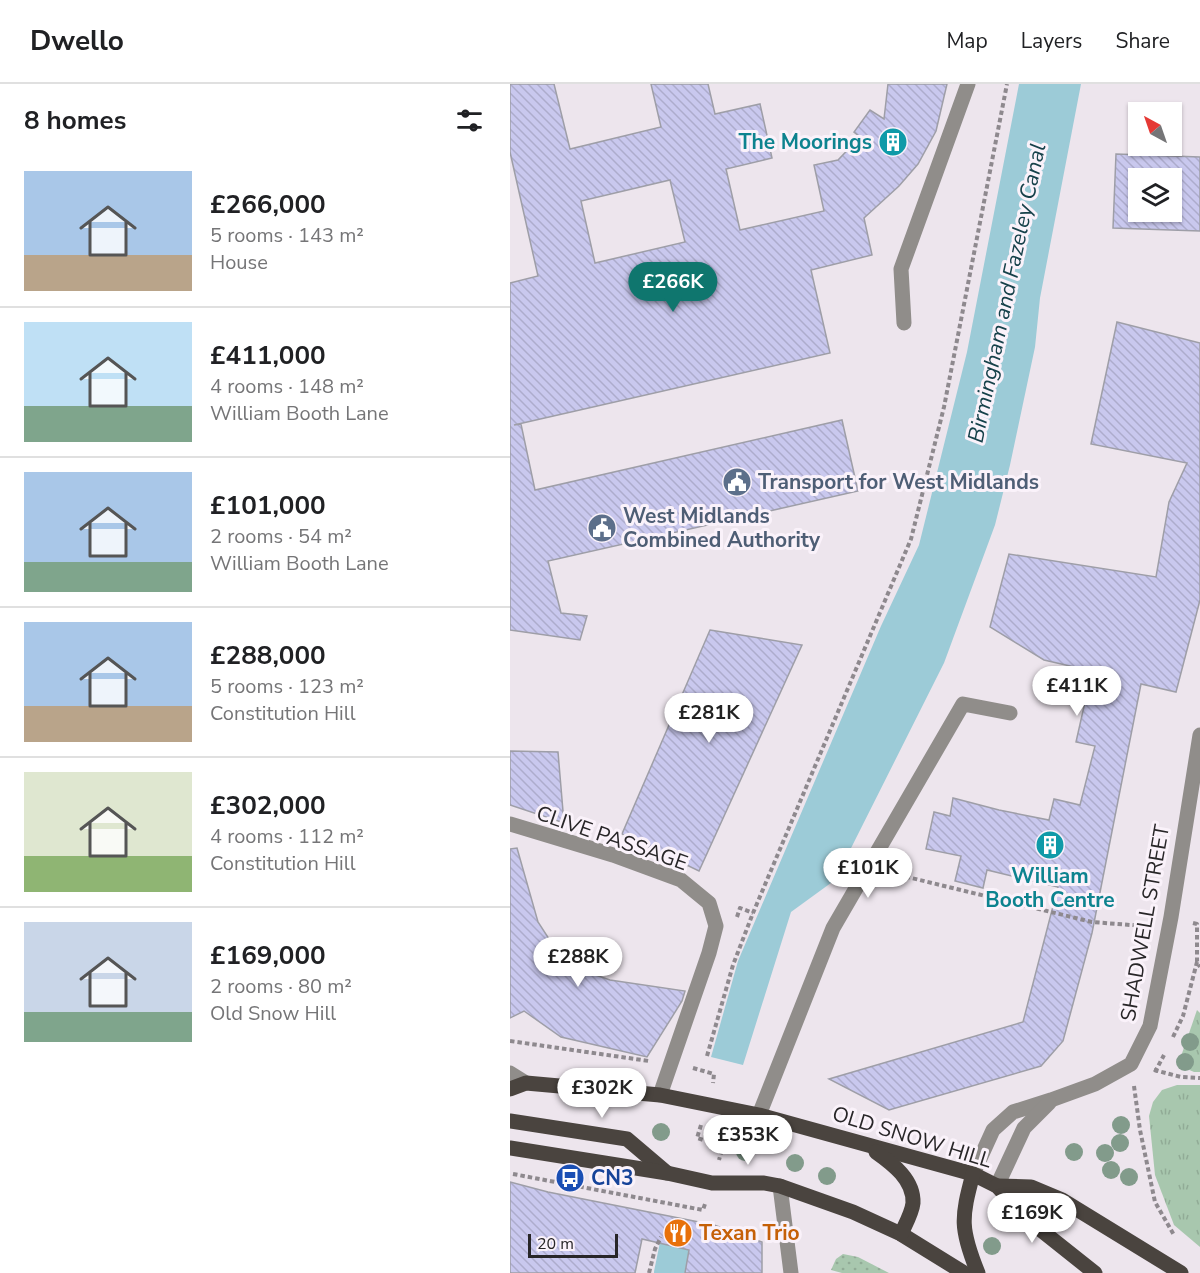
<!DOCTYPE html>
<meta charset="utf-8">
<style>
body{margin:0;font-family:"Nunito Sans",sans-serif;background:#f2f2f2;color:#202124;height:100vh;display:flex;flex-direction:column;font-size:22px;white-space:nowrap}
*{box-sizing:border-box;margin:0}
p{font-size:20px;color:#757577}
.icon{flex:none;width:33px;height:33px;fill:none;stroke:currentColor;stroke-width:2;stroke-linecap:round;stroke-linejoin:round}
.map{position:relative;flex:1;overflow:hidden}
.drawer{display:flex;flex-direction:column;background:#fff;width:510px}
.drawer>*{flex:none}
.needle{width:39px;rotate:320deg}
.buttons{position:absolute;left:618px;top:18px;display:grid;gap:12px}
.buttons a{display:grid;place-items:center;width:54px;height:54px;border-radius:0px;background:#fff;box-shadow:0 2px 4px #0004;font-size:30px}
.scale{position:absolute;left:18px;bottom:15px;width:90px;box-sizing:border-box;padding-left:6px;border:3px solid #282628;border-top:0;font-size:16px;line-height:21px;white-space:nowrap;color:#282628;-webkit-text-stroke:4px #faf2fa;paint-order:stroke}
.price{position:absolute;translate:-50% -51px;padding:0 14px;border-radius:21px;background:#fff;color:#222;font-size:20px;line-height:39px;filter:drop-shadow(0 2px 3px #0008)}
.price::after{content:'';position:absolute;left:50%;top:36px;width:18px;height:14px;margin-left:-9px;background:inherit;clip-path:polygon(0 0,100% 0,50% 100%)}
.price.current{background:#0f766e;color:#fff}
ul{padding:0;list-style:none}
li{display:flex;align-items:center;gap:18px;height:150px;padding:0 24px}
li+li{border-top:2px solid #e0e0e0}
li span{display:grid;place-items:center;flex:none;width:168px;height:120px;border-radius:0px;color:#555}
li>.icon{margin-inline-start:auto}
span .icon{width:72px;height:72px;fill:#fffc;stroke-width:1}
li b{font-size:26px}
h2{display:flex;justify-content:space-between;align-items:center;height:72px;padding:0 24px;font-size:26px}
header{display:flex;align-items:center;gap:36px;box-sizing:border-box;height:84px;padding:0 30px;background:#fff;border-bottom:2px solid #e0e0e0}
header strong{font-size:28px}
nav{display:flex;gap:33px;margin-inline-start:auto;font-size:21px}
main{display:flex;flex:1;min-height:0}
.map>svg:first-child{display:block}
.grass{fill:url(#grass-tufts)}
.garden{fill:url(#garden-dots)}
.water{fill:#9ccbd7}
.lines{fill:none;stroke-linecap:round;stroke-linejoin:round}
.canal{stroke:#9ccbd7;stroke-width:32}
.building{fill:url(#building-back-hatch);stroke:#9e9ea7;stroke-width:1.5;fill-rule:evenodd}
.path{stroke:#8e898e;stroke-width:4;stroke-dasharray:4.5 3;stroke-linecap:butt}
.minor{stroke:#908d8a;stroke-width:15}
.major{stroke:#4a443f;stroke-width:15}
.tree{fill:#829b8b}
.labels{text-anchor:middle;dominant-baseline:central;stroke-width:6;stroke-linejoin:round;paint-order:stroke}
.culture-label{font-size:21px;font-weight:bold;fill:#0d838f;stroke:#faf2fa;text-anchor:end}
.service-label{font-size:21px;font-weight:bold;fill:#4e5e75;stroke:#faf2fa;text-anchor:start}
.street-label{font-size:21px;fill:#282628;stroke:#faf2fa}
.transit-label{font-size:21px;font-weight:bold;fill:#164399;stroke:#faf2fa;text-anchor:start}
.food-label{font-size:21px;font-weight:bold;fill:#c56008;stroke:#faf2fa;text-anchor:start}
.water-label{font-size:22px;font-style:italic;fill:#16414a;stroke:#faf2fa}
</style>
<header>
<strong>Dwello</strong>
<nav><a>Map</a><a>Layers</a><a>Share</a></nav>
</header>
<main>
<section class="drawer">
<h2>8 homes<svg class="icon" aria-label="filters" viewBox="0 0 24 24"><path d="M4 7h16M4 17h16"/><circle cx="9" cy="7" r="2"/><circle cx="15" cy="17" r="2"/></svg></h2>
<ul>
<li><span style="background:linear-gradient(#a9c7e8 70%,#b9a48a 0)"><svg class="icon" aria-label="home" viewBox="0 0 24 24"><path d="M3 11l9-7 9 7M6 9v11h12V9"/></svg></span><div><b>£266,000</b><p>5 rooms · 143 m²</p><p>House</p></div></li>
<li><span style="background:linear-gradient(#bfe0f5 70%,#7fa58c 0)"><svg class="icon" aria-label="home" viewBox="0 0 24 24"><path d="M3 11l9-7 9 7M6 9v11h12V9"/></svg></span><div><b>£411,000</b><p>4 rooms · 148 m²</p><p>William Booth Lane</p></div></li>
<li><span style="background:linear-gradient(#a9c7e8 75%,#7fa58c 0)"><svg class="icon" aria-label="home" viewBox="0 0 24 24"><path d="M3 11l9-7 9 7M6 9v11h12V9"/></svg></span><div><b>£101,000</b><p>2 rooms · 54 m²</p><p>William Booth Lane</p></div></li>
<li><span style="background:linear-gradient(#a9c7e8 70%,#b9a48a 0)"><svg class="icon" aria-label="home" viewBox="0 0 24 24"><path d="M3 11l9-7 9 7M6 9v11h12V9"/></svg></span><div><b>£288,000</b><p>5 rooms · 123 m²</p><p>Constitution Hill</p></div></li>
<li><span style="background:linear-gradient(#dfe7d0 70%,#8fb573 0)"><svg class="icon" aria-label="home" viewBox="0 0 24 24"><path d="M3 11l9-7 9 7M6 9v11h12V9"/></svg></span><div><b>£302,000</b><p>4 rooms · 112 m²</p><p>Constitution Hill</p></div></li>
<li><span style="background:linear-gradient(#c9d6e8 75%,#7fa58c 0)"><svg class="icon" aria-label="home" viewBox="0 0 24 24"><path d="M3 11l9-7 9 7M6 9v11h12V9"/></svg></span><div><b>£169,000</b><p>2 rooms · 80 m²</p><p>Old Snow Hill</p></div></li>
</ul>
</section>
<div class="map">
<svg width="690" height="1189" viewBox="0 0 690 1189">
<defs>
<pattern id="grass-tufts" width="24" height="20" patternUnits="userSpaceOnUse" patternTransform="scale(1.5)"><rect width="24" height="20" fill="#a8c7ae"/><path d="M3 7l-1-3M5 7V3M7 7l1-3M15 17l-1-3M17 17v-4M19 17l1-3" fill="none" stroke="#91ab96"/></pattern>
<pattern id="garden-dots" width="8" height="8" patternUnits="userSpaceOnUse" patternTransform="scale(1.5)"><rect width="8" height="8" fill="#a8c7ae"/><path d="M2 2h.1M6 6h.1" fill="none" stroke="#91ab96" stroke-width="1.8" stroke-linecap="round"/></pattern>
<pattern id="building-back-hatch" width="6" height="6" patternUnits="userSpaceOnUse" patternTransform="scale(1.5)"><rect width="6" height="6" fill="#c9c8ee"/><path d="M-1 5l2 2M0 0l6 6M5-1l2 2" fill="none" stroke="#adaccc"/></pattern>
</defs>
<rect width="100%" height="100%" fill="#ede5ed"/>
<g class="grass">
<path d="M687 926 690 929V988H684L668 981Z"/>
<path d="M667 1001H690V1163L664 1141 645 1091 639 1032 643 1018 652 1006Z"/>
</g>
<path class="garden" d="M333 1170 348 1173 379 1189H332L321 1186 326 1175Z"/>
<path class="water" d="M509 0H571L530 214 525 263 500 381 485 441 434 579 325 796 281 828 233 981 201 973 228 877 371 542 409 461 457 268Z"/>
<g class="lines">
<path class="canal" d="M160 1189 167 1155"/>
</g>
<g class="building">
<path d="M0 0H44L60 65 151 43 141 0H198L205 30 250 20 262 74 216 85 230 146 314 127 304 81 328 76 350 53 344 48 360 26 374 35 378 0H437L426 47 408 80 389 102 354 134 362 171 301 186 320 269 4 341 11 340 25 406 332 336 348 407 38 477 51 529 77 532 70 556 0 546V199L28 192 0 68ZM160 96 175 158 85 179 71 117Z"/>
<path d="M606 70 690 73V147L603 144ZM628 94H662V128H628Z"/>
<path d="M607 238 690 259V516L666 608 631 600 582 849 553 957 531 982 379 1026 319 995 513 938 548 803 477 786 473 804 445 797 451 772 416 765 424 728 440 732 443 714 489 726 539 736 544 715 570 721 585 662 566 658 582 587 534 576 480 543 499 470 646 493 659 418 677 379 581 360Z"/>
<path d="M200 546 292 561 189 787 112 750Z"/>
<path d="M0 667 48 668 54 739 0 721Z"/>
<path d="M7 764 28 838 50 872 74 887 100 896 175 907 172 917 137 973 51 953 14 927 0 934V765Z"/>
<path d="M0 1098 38 1108 204 1141 252 1158V1189H175L179 1166 132 1155 125 1189H0Z"/>
</g>
<g class="lines">
<g class="path">
<path d="M381 789 582 838 634 842 635 838"/>
<path d="M227 833 230 824 243 829"/>
<path d="M683 839 687 840V877L690 883"/>
<path d="M663 953 673 932 687 878"/>
<path d="M0 957 139 977"/>
<path d="M197 972 223 881 243 829 401 455 434 323 497 0"/>
<path d="M183 984 204 990 203 999"/>
<path d="M644 986 671 993 690 994"/>
<path d="M645 988 654 971"/>
<path d="M624 1002 630 1046 645 1118 664 1151"/>
<path d="M191 1041 187 1054 213 1062 209 1076"/>
<path d="M3 1090 193 1126 195 1120"/>
<path d="M139 1189 145 1165 151 1153"/>
</g>
<g class="minor">
<path d="M394 239 391 185 458 0"/>
<path d="M0 740 103 771 171 796 199 819 206 842 199 869 150 1011"/>
<path d="M0 989 16 999"/>
<path d="M249 1031 323 844 453 620 500 629"/>
<path d="M463 1090 483 1046 503 1028 541 1016 585 1000 621 980 640 942 661 833 690 651"/>
<path d="M270 1102 281 1189"/>
<path d="M487 1102 514 1044 539 1019"/>
</g>
<g class="major">
<path d="M0 1005 16 999 150 1011 249 1031 463 1090 487 1102 517 1135 585 1189"/>
<path d="M0 1037 117 1055 157 1089"/>
<path d="M0 1064 157 1089 202 1099H254L270 1102 343 1128 391 1150 454 1189"/>
<path d="M366 1068C383 1080 404 1096 403 1119 402 1129 395 1141 391 1150"/>
<path d="M463 1090C451 1134 450 1145 468 1189"/>
<path d="M487 1102 521 1103 552 1116 671 1189"/>
</g>
</g>
<g class="tree">
<circle cx="680" cy="958" r="9"/>
<circle cx="675" cy="978" r="9"/>
<circle cx="611" cy="1041" r="9"/>
<circle cx="151" cy="1048" r="9"/>
<circle cx="610" cy="1059" r="9"/>
<circle cx="235" cy="1068" r="9"/>
<circle cx="564" cy="1068" r="9"/>
<circle cx="595" cy="1069" r="9"/>
<circle cx="285" cy="1079" r="9"/>
<circle cx="601" cy="1086" r="9"/>
<circle cx="317" cy="1092" r="9"/>
<circle cx="619" cy="1093" r="9"/>
<circle cx="482" cy="1162" r="9"/>
</g>
<defs>
<g id="building-disc" transform="scale(1.5)"><circle r="9.5" fill="#0f9aa8" stroke="#faf2fa"/><path d="M-4-6H4V6H1V3H-1V6H-4ZM-2.5-4.3h1.7v1.8h-1.7ZM.8-4.3h1.7v1.8H.8ZM-2.5-1h1.7V.8h-1.7ZM.8-1h1.7V.8H.8Z" fill="#fff"/></g>
<g id="civic-disc" transform="scale(1.5)"><circle r="9.5" fill="#5c6f8a" stroke="#faf2fa"/><path d="M-.6-6.5H3V-4.5H.6V-3L4-1V1h2V6H-6V1h2V-1L-.6-3ZM-1.2 2.5V6h2.4V2.5Z" fill="#fff"/></g>
<g id="bus-disc" transform="scale(1.5)"><circle r="9.5" fill="#1a4fb4" stroke="#faf2fa"/><path d="M-5-6H5V4H4V6H2V4H-2V6H-4V4H-5ZM-3.5-4V0h7V-4ZM-3.5 1.2v1.5H-2V1.2ZM2 1.2v1.5H3.5V1.2Z" fill="#fff"/></g>
<g id="restaurant-disc" transform="scale(1.5)"><circle r="9.5" fill="#e8710a" stroke="#faf2fa"/><path d="M-5-6h1v4h1v-4h1v4h1v-4h1v5L-1.5 .5V6h-2V.5L-5-1ZM5-6V6H3V1.5H1.5Q1.5-4 5-6Z" fill="#fff"/></g>
</defs>
<g fill-rule="evenodd">
<use href="#building-disc" x="383" y="58"/>
<use href="#civic-disc" x="227" y="398"/>
<use href="#civic-disc" x="92" y="444"/>
<use href="#building-disc" x="540" y="761"/>
<use href="#bus-disc" x="60" y="1094"/>
<use href="#restaurant-disc" x="168" y="1149"/>
</g>
<g class="labels">
<g class="culture-label">
<text x="362" y="58">The Moorings</text>
<text x="540" y="792" text-anchor="middle">William<tspan x="540" dy="24">Booth Centre</tspan></text>
</g>
<g class="service-label">
<text x="248" y="398">Transport for West Midlands</text>
<text x="113" y="432">West Midlands<tspan x="113" dy="24">Combined Authority</tspan></text>
</g>
<g class="street-label">
<text transform="translate(102 754) rotate(19)">CLIVE PASSAGE</text>
<text transform="translate(635 839) rotate(-80)">SHADWELL STREET</text>
<text transform="translate(402 1053) rotate(17)">OLD SNOW HILL</text>
</g>
<g class="transit-label">
<text x="81" y="1094">CN3</text>
</g>
<g class="food-label">
<text x="189" y="1149">Texan Trio</text>
</g>
<g class="water-label">
<text transform="translate(497 209) rotate(-78)">Birmingham and Fazeley Canal</text>
</g>
</g>
</svg>
<div class="buttons">
<a><svg class="needle" viewBox="-14 -14 28 28"><path d="M0-13l5 13h-10z" fill="#e53935"/><path d="M0 13l5-13h-10z" fill="#757577"/></svg></a>
<a><svg class="icon" aria-label="layers" viewBox="0 0 24 24"><path d="M12 4l9 5-9 5-9-5zM3 14l9 5 9-5"/></svg></a>
</div>
<div class="scale">20 m</div>
<b class="price current" style="left:163px;top:229px">£266K</b>
<b class="price" style="left:567px;top:633px">£411K</b>
<b class="price" style="left:199px;top:660px">£281K</b>
<b class="price" style="left:358px;top:815px">£101K</b>
<b class="price" style="left:68px;top:904px">£288K</b>
<b class="price" style="left:92px;top:1035px">£302K</b>
<b class="price" style="left:238px;top:1082px">£353K</b>
<b class="price" style="left:522px;top:1160px">£169K</b>
</div>
</main>
